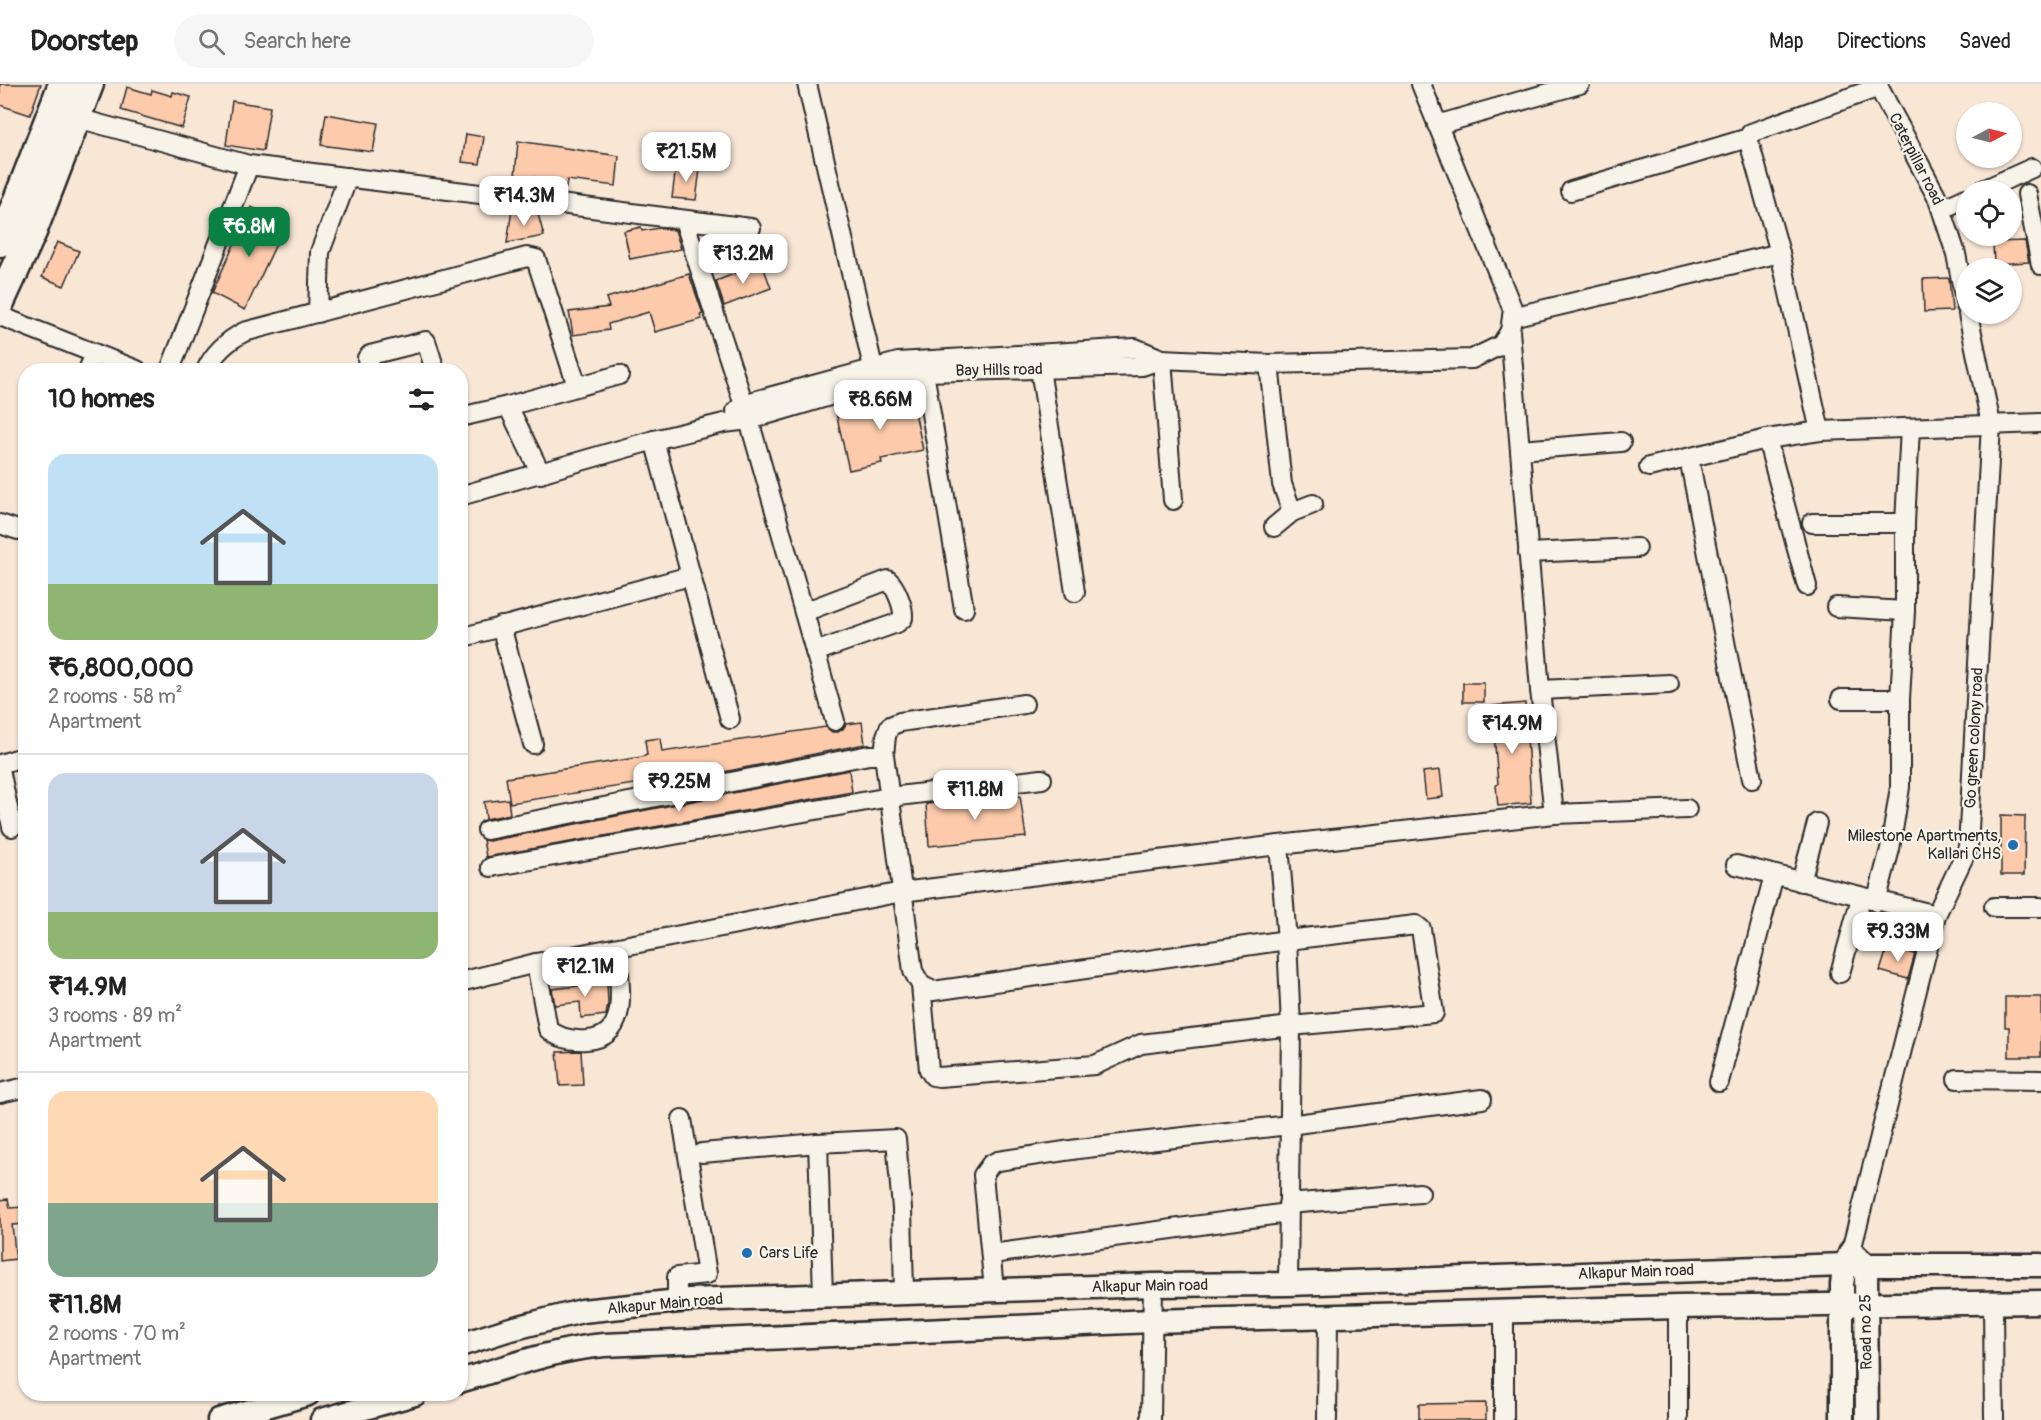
<!DOCTYPE html>
<meta charset="utf-8">
<style>
body{margin:0;font-family:Pangolin,sans-serif;background:#f6f6f6;color:#222;height:100vh;display:flex;flex-direction:column;font-size:22px;white-space:nowrap}
*{box-sizing:border-box;margin:0}
p{font-size:20px;color:#767676}
.icon{flex:none;width:33px;height:33px;fill:none;stroke:currentColor;stroke-width:2;stroke-linecap:round;stroke-linejoin:round}
.map{position:relative;flex:1;overflow:hidden}
.details{position:absolute;left:18px;top:279px;width:450px;height:1038px;display:flex;flex-direction:column;background:#fff;border-radius:24px;box-shadow:0 2px 4px #0004}
.details>*{flex:none}
.needle{width:39px;rotate:83deg}
.buttons{position:absolute;left:1956px;top:18px;display:grid;gap:12px}
.buttons a{display:grid;place-items:center;width:66px;height:66px;border-radius:50%;background:#fff;box-shadow:0 2px 4px #0004;font-size:30px}
.price{position:absolute;translate:-50% -51px;padding:0 14px;border-radius:12px;background:#fff;color:#222;font-size:20px;line-height:39px;filter:drop-shadow(0 2px 3px #0008)}
.price::after{content:'';position:absolute;left:50%;top:36px;width:18px;height:14px;margin-left:-9px;background:inherit;clip-path:polygon(0 0,100% 0,50% 100%)}
.price.active{background:#0b8043;color:#fff}
ul{padding:0;list-style:none}
li{display:grid;align-content:center;gap:12px;height:318px;padding:0 30px}
li+li{border-top:2px solid #e0e0e0}
li span{display:grid;place-items:center;height:186px;border-radius:18px;color:#555}
li>.icon{margin-inline-start:auto}
span .icon{width:108px;height:108px;fill:#fffc;stroke-width:1}
li b{font-size:26px}
h2{display:flex;justify-content:space-between;align-items:center;height:72px;padding:0 30px;font-size:26px}
header{display:flex;align-items:center;gap:36px;box-sizing:border-box;height:84px;padding:0 30px;background:#fff;border-bottom:2px solid #e0e0e0}
header strong{font-size:28px}
nav{display:flex;gap:33px;margin-inline-start:auto;font-size:21px}
.search{width:420px;height:54px;background:#f6f6f6;display:flex;align-items:center;gap:15px;box-sizing:border-box;padding:0 21px;border-radius:33px;color:#767676;font-size:22px}
.map>svg:first-child{display:block}
.building{fill:#fdcbac;stroke:#2b2b2b;stroke-width:1.5}
.lines{fill:none;stroke-linecap:round;stroke-linejoin:round}
.minor-casing{stroke:#2b2b2b;stroke-width:22}
.tertiary-casing{stroke:#2b2b2b;stroke-width:27}
.primary-casing{stroke:#2b2b2b;stroke-width:33}
.minor{stroke:#f7f3e8;stroke-width:18}
.tertiary{stroke:#f7f3e8;stroke-width:22}
.primary{stroke:#f7f3e8;stroke-width:28}
.poi-dot{fill:#1f6fb2;stroke:#f7f3e8;stroke-width:2}
.labels{text-anchor:middle;dominant-baseline:central;stroke-width:4.5;stroke-linejoin:round;paint-order:stroke}
.street-label{font-size:16px;fill:#2b2b2b;stroke:#f7f3e8}
.poi-label{font-size:16px;fill:#2b2b2b;stroke:#f7f3e8;text-anchor:end}
</style>
<header>
<strong>Doorstep</strong>
<div class="search"><svg class="icon" aria-label="search" viewBox="0 0 24 24"><circle cx="10" cy="10" r="6"/><path d="M15 15l6 6"/></svg>Search here</div>
<nav><a>Map</a><a>Directions</a><a>Saved</a></nav>
</header>
<div class="map">
<svg width="2041" height="1336" viewBox="0 0 2041 1336">
<rect width="100%" height="100%" fill="#f9e7d6"/>
<filter id="ink" filterUnits="userSpaceOnUse"><feTurbulence type="fractalNoise" baseFrequency=".0167" numOctaves="2"/><feDisplacementMap in="SourceGraphic" scale="12" xChannelSelector="R" yChannelSelector="G"/><feConvolveMatrix kernelMatrix="1 2 1 2 8 2 1 2 1" color-interpolation-filters="sRGB"/></filter>
<g filter="url(#ink)">
<g class="building">
<path d="M0 0H41L30 31 0 21Z"/>
<path d="M127 3 151 10 152 6 172 12 173 8 191 13 182 44 121 26Z"/>
<path d="M232 17 270 23 263 67 226 61Z"/>
<path d="M326 30 378 39 373 68 321 61Z"/>
<path d="M466 50 484 53 480 80 462 78Z"/>
<path d="M518 57 619 72 616 102 567 96 566 104 539 101 540 94 515 92Z"/>
<path d="M676 82 700 85 696 116 672 114Z"/>
<path d="M251 123 286 139 245 226 212 209Z"/>
<path d="M512 126 538 130 544 152 507 159Z"/>
<path d="M641 143 642 147 659 144 675 146 681 165 630 175 624 147Z"/>
<path d="M2025 157 2029 178 1994 180 1993 158Z"/>
<path d="M57 158 79 167 64 202 42 193Z"/>
<path d="M762 179 771 204 724 222 716 197Z"/>
<path d="M689 190 703 230 700 231 702 235 655 248 649 228 608 240 609 246 573 251 569 228 609 223 606 214Z"/>
<path d="M1949 194 1952 227 1924 228 1923 195Z"/>
<path d="M911 309 923 366 881 375 882 379 849 386 836 329 866 322 865 319Z"/>
<rect x="1463" y="599" width="21" height="19"/>
<path d="M1525 619 1531 719 1498 722 1496 701 1498 700 1492 622Z"/>
<path d="M862 638 865 660 648 703 647 698 510 719 506 694 642 673 647 671 645 656 660 654 662 668 826 643 832 648H838L843 645 846 640Z"/>
<path d="M849 686 852 708 486 773 483 756 489 757Z"/>
<path d="M1440 686 1443 713 1426 715 1423 688Z"/>
<path d="M1020 712 1026 753 929 762 926 720Z"/>
<path d="M508 715 510 730 486 735 484 718Z"/>
<path d="M2001 731 2025 732 2024 791H2001Z"/>
<path d="M1888 862 1915 870 1908 895 1880 887Z"/>
<path d="M607 896 608 920 606 931 581 934 580 918 555 921 552 905 578 902V899Z"/>
<path d="M2005 913H2041V973H2009V943H2005Z"/>
<path d="M581 967 583 1001 560 1002 557 968Z"/>
<path d="M8 1115 10 1124 23 1123 25 1140 12 1141 16 1175 0 1177V1116Z"/>
<path d="M1486 1319V1336H1419V1320Z"/>
</g>
<g class="lines">
<g class="minor-casing">
<g id="minor">
<path d="M807 0 876 296"/>
<path d="M1421 0 1513 226 1510 247 1540 606 1554 730"/>
<path d="M1877 0 1938 115 1956 170 1966 222"/>
<path d="M77 34 249 81 751 144"/>
<path d="M1437 41 1580 0"/>
<path d="M1748 54 1780 169 1820 347"/>
<path d="M1983 106 2032 84"/>
<path d="M1571 107 1748 54 1751 49 1879 3"/>
<path d="M2027 110 2041 181"/>
<path d="M1942 125 1966 114"/>
<path d="M684 136 749 336 835 637"/>
<path d="M318 229 320 168 348 93"/>
<path d="M0 232 137 286"/>
<path d="M1512 233 1780 169"/>
<path d="M1162 275 1173 416"/>
<path d="M1269 280 1282 400 1292 428"/>
<path d="M1040 285 1075 508"/>
<path d="M88 286 95 270"/>
<path d="M170 286 249 81"/>
<path d="M206 286C214 269 227 257 244 248L527 173 536 175 577 302"/>
<path d="M369 286 367 274 370 271 426 257 435 286"/>
<path d="M924 288 964 525"/>
<path d="M508 322 619 291"/>
<path d="M736 327 743 320 898 278 1135 264 1162 275"/>
<path d="M460 333 508 322 541 390"/>
<path d="M1767 355 1807 502"/>
<path d="M654 356 730 635"/>
<path d="M1520 366 1621 358"/>
<path d="M1689 374 1752 695"/>
<path d="M1649 383 1767 355 1820 347 2041 339"/>
<path d="M460 412 654 356 724 339 749 336 877 298 924 288 1142 282 1162 275 1269 280 1472 275 1501 261 1510 247"/>
<path d="M1812 439H1905"/>
<path d="M0 440 18 446 26 444"/>
<path d="M1274 443 1292 428 1313 420"/>
<path d="M1528 469 1637 464"/>
<path d="M1836 523 1905 527"/>
<path d="M804 528 888 496C896 503 904 523 903 534L897 539 815 568"/>
<path d="M501 542 533 660"/>
<path d="M460 554 690 492"/>
<path d="M1540 606 1669 600"/>
<path d="M1841 615H1900"/>
<path d="M0 680 26 672"/>
<path d="M0 685 12 743"/>
<path d="M487 746 869 671H884"/>
<path d="M1279 761 1287 856 1291 942 1288 1200"/>
<path d="M1736 781 1936 831"/>
<path d="M491 783 890 713 1042 695"/>
<path d="M1801 798 1817 739"/>
<path d="M1876 818 1890 765 1900 703V615L1905 527V439L1910 344"/>
<path d="M1994 823H2041"/>
<path d="M536 879 548 945C559 955 572 957 587 956 633 953 618 896 617 864"/>
<path d="M1840 889 1861 814"/>
<path d="M460 898 536 879 902 808 1279 761 1554 730 1687 725"/>
<path d="M921 901 929 986 933 992 939 993 1095 981 1141 960 1291 942 1434 929 1421 845 1416 841 1287 856 933 907 921 901 913 887 884 671 886 652 890 642 900 638 1024 620"/>
<path d="M1957 995 2041 996"/>
<path d="M1719 998 1774 791"/>
<path d="M0 1009 26 1003"/>
<path d="M702 1069 818 1059"/>
<path d="M1288 1120 1420 1109"/>
<path d="M1851 1167 1936 831 1968 764 1991 340 1968 230"/>
<path d="M992 1170 1287 1129"/>
<path d="M994 1206 983 1091 991 1080 998 1077 1078 1065 1289 1041 1482 1015"/>
<path d="M823 1211 818 1059 896 1055 902 1125 904 1209"/>
<path d="M677 1216V1193L707 1190 682 1035"/>
<path d="M1993 1218 1994 1336"/>
<path d="M1678 1223V1336"/>
<path d="M1504 1229V1336"/>
<path d="M1151 1336 1153 1201"/>
<path d="M1327 1336 1328 1233"/>
</g>
</g>
<g class="tertiary-casing">
<g id="tertiary">
<path d="M460 1261 507 1246 582 1227 689 1216 1153 1201 1288 1200 1845 1181H2041"/>
<path d="M460 1297C507 1283 556 1265 604 1261L1152 1237 1678 1223 2041 1218"/>
<path d="M219 1336 308 1310"/>
<path d="M322 1336 415 1310"/>
<path d="M1842 1336V1200L1845 1181 1851 1167 1866 1181 1867 1336"/>
</g>
</g>
<g class="primary-casing">
<g id="primary">
<path d="M0 158 16 121 63 0"/>
<path d="M0 218 32 148 89 0"/>
</g>
</g>
<use href="#minor" class="minor"/>
<use href="#tertiary" class="tertiary"/>
<use href="#primary" class="primary"/>
</g>
</g>
<g class="poi-dot">
<circle cx="2013" cy="761" r="6"/>
<circle cx="747" cy="1169" r="6"/>
</g>
<g class="labels">
<g class="street-label">
<text transform="translate(1916 75) rotate(63)">Caterpillar road</text>
<text transform="translate(999 286) rotate(-1)">Bay Hills road</text>
<text transform="translate(1974 654) rotate(-87)">Go green colony road</text>
<text transform="translate(1636 1188) rotate(-2)">Alkapur Main road</text>
<text transform="translate(1150 1202) rotate(-1)">Alkapur Main road</text>
<text transform="translate(665 1220) rotate(-5)">Alkapur Main road</text>
<text transform="translate(1866 1248) rotate(-91)">Road no 25</text>
</g>
<g class="poi-label">
<text x="2001" y="752">Milestone Apartments,<tspan x="2001" dy="18">Kallari CHS</tspan></text>
<text x="759" y="1169" text-anchor="start">Cars Life</text>
</g>
</g>
</svg>
<div class="buttons">
<a><svg class="needle" viewBox="-14 -14 28 28"><path d="M0-13l5 13h-10z" fill="#e53935"/><path d="M0 13l5-13h-10z" fill="#767676"/></svg></a>
<a><svg class="icon" aria-label="locate" viewBox="0 0 24 24"><circle cx="12" cy="12" r="6"/><path d="M12 2v4M12 18v4M2 12h4M18 12h4"/></svg></a>
<a><svg class="icon" aria-label="layers" viewBox="0 0 24 24"><path d="M12 4l9 5-9 5-9-5zM3 14l9 5 9-5"/></svg></a>
</div>
<b class="price" style="left:686px;top:99px">₹21.5M</b>
<b class="price" style="left:524px;top:143px">₹14.3M</b>
<b class="price active" style="left:249px;top:174px">₹6.8M</b>
<b class="price" style="left:743px;top:201px">₹13.2M</b>
<b class="price" style="left:880px;top:347px">₹8.66M</b>
<b class="price" style="left:1512px;top:671px">₹14.9M</b>
<b class="price" style="left:679px;top:729px">₹9.25M</b>
<b class="price" style="left:975px;top:737px">₹11.8M</b>
<b class="price" style="left:1898px;top:879px">₹9.33M</b>
<b class="price" style="left:585px;top:914px">₹12.1M</b>
<section class="details">
<h2>10 homes<svg class="icon" aria-label="filters" viewBox="0 0 24 24"><path d="M4 7h16M4 17h16"/><circle cx="9" cy="7" r="2"/><circle cx="15" cy="17" r="2"/></svg></h2>
<ul>
<li><span style="background:linear-gradient(#bfe0f5 70%,#8fb573 0)"><svg class="icon" aria-label="home" viewBox="0 0 24 24"><path d="M3 11l9-7 9 7M6 9v11h12V9"/></svg></span><div><b>₹6,800,000</b><p>2 rooms · 58 m²</p><p>Apartment</p></div></li>
<li><span style="background:linear-gradient(#c9d6e8 75%,#8fb573 0)"><svg class="icon" aria-label="home" viewBox="0 0 24 24"><path d="M3 11l9-7 9 7M6 9v11h12V9"/></svg></span><div><b>₹14.9M</b><p>3 rooms · 89 m²</p><p>Apartment</p></div></li>
<li><span style="background:linear-gradient(#ffd9b3 60%,#7fa58c 0)"><svg class="icon" aria-label="home" viewBox="0 0 24 24"><path d="M3 11l9-7 9 7M6 9v11h12V9"/></svg></span><div><b>₹11.8M</b><p>2 rooms · 70 m²</p><p>Apartment</p></div></li>
</ul>
</section>
</div>
